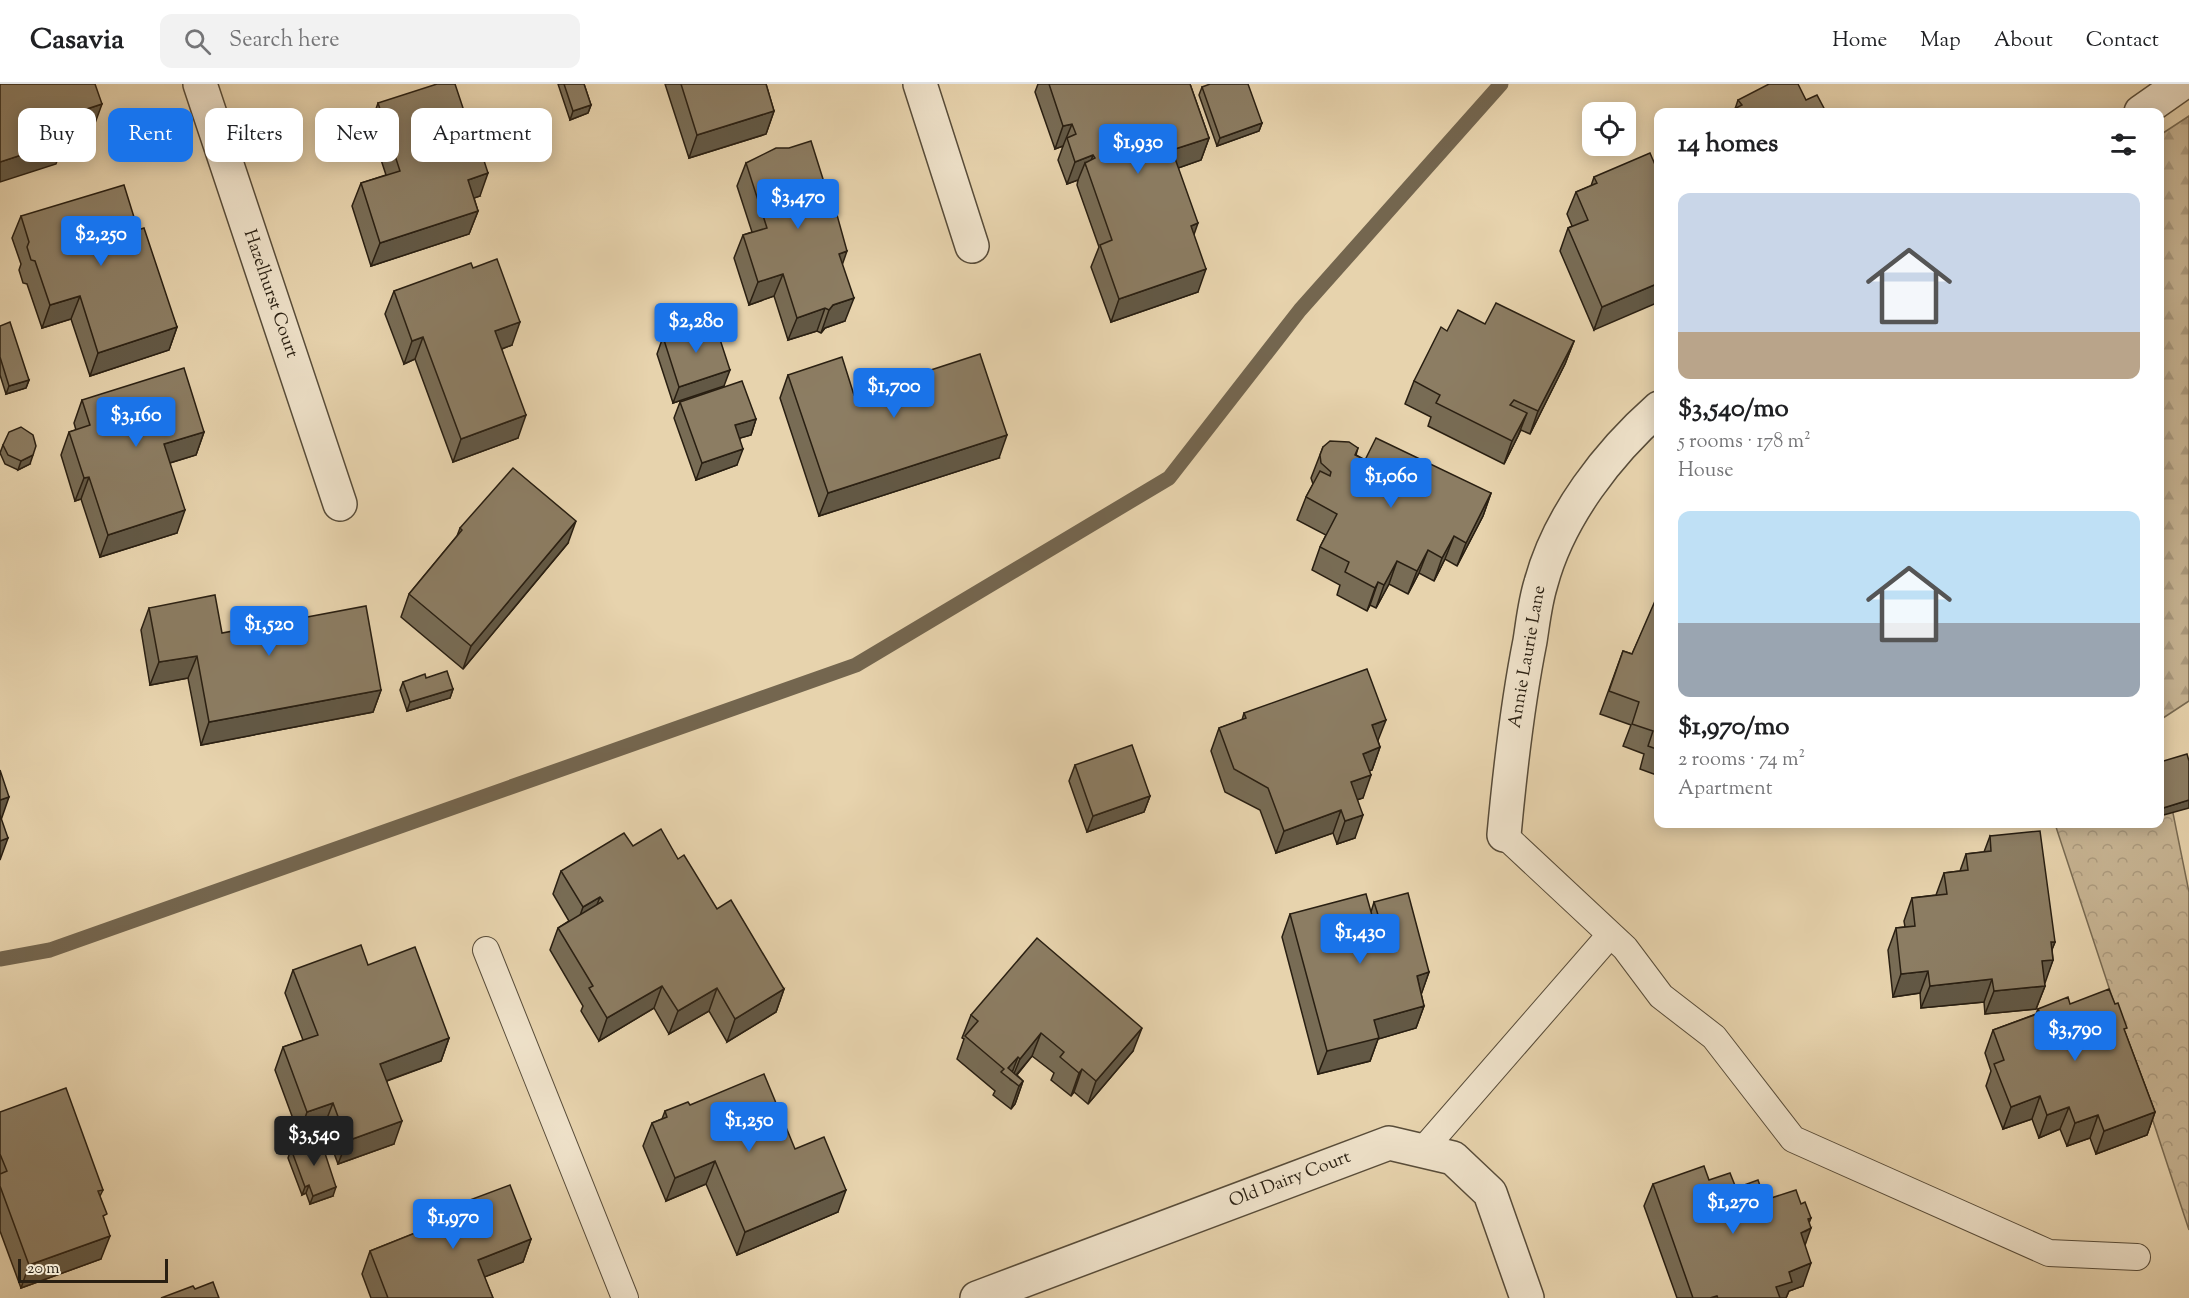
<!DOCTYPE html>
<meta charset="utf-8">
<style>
body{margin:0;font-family:"Sorts Mill Goudy",serif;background:#f2f2f2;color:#202124;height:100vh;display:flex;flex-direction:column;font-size:22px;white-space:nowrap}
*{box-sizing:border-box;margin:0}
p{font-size:20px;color:#757577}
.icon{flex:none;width:33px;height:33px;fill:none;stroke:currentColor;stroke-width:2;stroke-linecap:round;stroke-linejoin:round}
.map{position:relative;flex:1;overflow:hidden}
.panel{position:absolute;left:1654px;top:24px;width:510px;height:720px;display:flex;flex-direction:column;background:#fff;border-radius:12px;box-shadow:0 3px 15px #0003}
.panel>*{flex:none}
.top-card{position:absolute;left:18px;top:24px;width:570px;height:54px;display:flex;gap:12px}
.controls{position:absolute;left:1582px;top:18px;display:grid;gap:12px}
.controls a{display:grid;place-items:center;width:54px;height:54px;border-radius:12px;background:#fff;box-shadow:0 3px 15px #0003;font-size:30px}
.scale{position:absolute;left:18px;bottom:15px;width:150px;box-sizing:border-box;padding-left:6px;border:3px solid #291f12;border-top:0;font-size:16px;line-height:21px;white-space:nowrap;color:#291f12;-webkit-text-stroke:4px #efe2ca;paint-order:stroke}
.price{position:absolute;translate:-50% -51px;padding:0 14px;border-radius:6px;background:#1a73e8;color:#fff;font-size:20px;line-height:39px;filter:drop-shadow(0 2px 3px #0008)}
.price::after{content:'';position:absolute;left:50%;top:36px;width:18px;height:14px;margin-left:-9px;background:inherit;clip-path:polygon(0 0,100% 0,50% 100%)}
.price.active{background:#222;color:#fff}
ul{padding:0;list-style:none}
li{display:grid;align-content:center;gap:12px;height:318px;padding:0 24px}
li span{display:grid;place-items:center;height:186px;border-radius:12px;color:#555}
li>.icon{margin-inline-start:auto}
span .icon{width:108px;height:108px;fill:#fffc;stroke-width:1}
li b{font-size:26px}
h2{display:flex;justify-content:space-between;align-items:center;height:72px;padding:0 24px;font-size:26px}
.pill{padding:0 21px;border-radius:12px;background:#fff;box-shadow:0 3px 15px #0003;font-size:21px;line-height:54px}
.pill.active{background:#1a73e8;color:#fff}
header{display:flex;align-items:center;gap:36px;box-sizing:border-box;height:84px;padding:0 30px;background:#fff;border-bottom:2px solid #e0e0e0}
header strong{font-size:28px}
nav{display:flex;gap:33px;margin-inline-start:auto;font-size:21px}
.search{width:420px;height:54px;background:#f2f2f2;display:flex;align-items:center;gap:15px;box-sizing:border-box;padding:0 21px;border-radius:12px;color:#757577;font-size:22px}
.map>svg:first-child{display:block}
.forest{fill:url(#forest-firs);stroke:#786a52;stroke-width:1.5}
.park{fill:url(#park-crowns);stroke:#786a52;stroke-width:1.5}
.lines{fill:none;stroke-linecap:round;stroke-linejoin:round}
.stream{stroke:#74664f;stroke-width:15}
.service-casing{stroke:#584c39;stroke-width:28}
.minor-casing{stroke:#584c39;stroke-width:36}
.service{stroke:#efe2ca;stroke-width:26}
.minor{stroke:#efe2ca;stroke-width:33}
.wall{fill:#786c55;stroke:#291f12;stroke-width:1.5}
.shaded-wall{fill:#625845;stroke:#291f12;stroke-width:1.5}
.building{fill:#8c7d63;stroke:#291f12;stroke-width:1.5}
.labels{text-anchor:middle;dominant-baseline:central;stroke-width:5;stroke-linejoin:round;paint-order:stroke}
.street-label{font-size:18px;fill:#291f12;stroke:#efe2ca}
</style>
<header>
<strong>Casavia</strong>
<div class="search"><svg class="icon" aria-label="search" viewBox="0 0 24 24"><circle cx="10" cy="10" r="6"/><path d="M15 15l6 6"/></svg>Search here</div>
<nav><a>Home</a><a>Map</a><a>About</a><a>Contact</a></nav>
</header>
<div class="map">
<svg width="2189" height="1214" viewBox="0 0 2189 1214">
<defs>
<pattern id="forest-firs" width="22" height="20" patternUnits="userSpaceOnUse" patternTransform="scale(1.5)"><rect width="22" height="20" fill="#c7b493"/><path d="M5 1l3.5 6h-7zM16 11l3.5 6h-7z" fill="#ab9a7e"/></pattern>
<pattern id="park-crowns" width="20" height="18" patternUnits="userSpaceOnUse" patternTransform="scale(1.5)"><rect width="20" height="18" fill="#c7b493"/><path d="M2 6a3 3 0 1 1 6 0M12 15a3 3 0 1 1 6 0" fill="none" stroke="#ab9a7e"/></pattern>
</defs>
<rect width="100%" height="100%" fill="#e7d3ad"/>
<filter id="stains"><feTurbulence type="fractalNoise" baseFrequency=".00333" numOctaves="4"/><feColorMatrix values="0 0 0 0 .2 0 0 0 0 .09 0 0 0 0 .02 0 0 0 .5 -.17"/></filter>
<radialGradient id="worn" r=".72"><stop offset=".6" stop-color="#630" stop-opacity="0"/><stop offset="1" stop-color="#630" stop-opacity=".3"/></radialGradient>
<path class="forest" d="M2189 32V617L2160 636V51Z"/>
<path class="park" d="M2160 665 2189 808V1146L2055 740H2160Z"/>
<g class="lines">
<path class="stream" d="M0 875 50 866 856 581 1169 394 1300 226 1501 0"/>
<g class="service-casing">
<g id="service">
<path d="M1504 751 1625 864 1661 912 1714 953 1793 1055 2049 1169 2137 1173"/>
<path d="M486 866 625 1214"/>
<path d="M1422 1067 1610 851"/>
</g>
</g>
<g class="minor-casing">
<g id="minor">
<path d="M200 0 340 420"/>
<path d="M920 0 972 162"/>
<path d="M2141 28 2181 0"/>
<path d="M1504 751C1510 686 1517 622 1530 557 1533 538 1535 518 1541 499 1559 432 1608 369 1659 324"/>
<path d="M977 1214 1389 1059 1453 1074 1490 1109 1527 1214"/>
</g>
</g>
<use href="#service" class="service"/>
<use href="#minor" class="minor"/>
</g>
<g class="wall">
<path d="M558 0H584L591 21 588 29 570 36Z"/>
<path d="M665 0H766L774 27 766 50 689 74Z"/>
<path d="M1038 0H1190L1209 54 1201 76 1178 84 1194 150 1198 208 1111 238 1091 183 1099 163 1077 101 1078 96 1067 100 1058 76 1063 62 1055 65 1035 8Z"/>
<path d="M1202 3 1262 39 1259 47 1217 62 1199 11Z"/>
<path d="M1738 16H1806L1735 25Z"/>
<path d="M378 19 480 112 474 114 478 127 469 150 371 182 352 122 361 99 386 91 370 42Z"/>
<path d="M746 79 842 181 845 237 825 244 821 249 817 247 788 256 774 212 749 221 734 174 743 151 752 148 737 102Z"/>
<path d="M1659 90 1594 246 1560 167 1568 144 1572 142 1567 130 1576 108 1591 102 1594 93Z"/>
<path d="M21 132 138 146 177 243 169 266 90 292 71 235 42 244 27 200 23 199 19 186 21 180 12 154Z"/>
<path d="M473 184 512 261 502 265 518 354 453 378 415 275 404 280 385 230 394 207Z"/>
<path d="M1485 240 1574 257 1565 280 1530 350 1521 346 1504 380 1428 342 1431 333 1405 320 1414 297Z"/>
<path d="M0 242 29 296 26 304 6 310 0 291Z"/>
<path d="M663 253 724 302 673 319 657 270Z"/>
<path d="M788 291 854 311 999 374 819 432 780 314Z"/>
<path d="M82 316 204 348 196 371 170 379 177 449 100 473 81 415 75 417 61 371 69 348 76 346 74 339Z"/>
<path d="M680 318 756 335 751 351 740 354 737 381 696 396 674 334Z"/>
<path d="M3 361 30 380 18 386 5 380 0 369Z"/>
<path d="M1323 363 1358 364 1356 371 1365 376 1491 409 1483 432 1457 482 1445 475 1434 497 1419 489 1408 510 1389 500 1376 524 1370 521 1367 527 1337 511 1340 501 1312 486 1320 463 1326 451 1297 436 1306 413 1313 400 1311 394Z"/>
<path d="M460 444 568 459 463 585 401 533 409 510 457 452Z"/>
<path d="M1659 511V692L1640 685 1644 670 1623 662 1631 641 1600 630 1623 567 1632 570Z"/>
<path d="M149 524 381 606 373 628 201 661 188 594 150 601 141 546Z"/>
<path d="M426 594 453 605 450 614 407 627 400 606 403 598Z"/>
<path d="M1244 629 1378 657 1380 663 1372 686 1369 687 1363 714 1357 716 1355 754 1337 760 1333 749 1276 769 1260 726 1225 708 1211 667 1219 644 1242 636Z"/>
<path d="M1075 681 1150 712 1144 728 1087 748 1069 697Z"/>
<path d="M1990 752 2055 858 2052 865 2053 876 2044 899 2045 902 2036 925 1985 930 1984 918 1921 924 1920 909 1893 913 1888 866 1896 844 1905 843 1904 837 1912 814 1936 811 1944 789 1960 787 1966 770 1984 768Z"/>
<path d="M633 762 678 775 717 825 784 905 776 928 727 958 709 927 669 950 654 924 599 957 581 927 583 922 550 866 558 844 569 837 553 810 561 787Z"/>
<path d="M1374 818 1429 888 1421 910 1424 922 1416 944 1378 955 1370 977 1318 990 1282 853 1290 830 1371 828Z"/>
<path d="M368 881 449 954 441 977 387 997 394 1060 338 1080 324 1042 299 1051 275 986 283 963 303 956 285 909 293 886Z"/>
<path d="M2070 920 2125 948 2155 1028 2147 1051 2096 1070 2090 1054 2067 1062 2060 1045 2039 1054 2032 1035 2003 1045 1986 1002 1991 987 1985 969 1993 946 2036 930 2038 925Z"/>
<path d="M971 931 1133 967 1088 1020 1074 1008 1071 1012 1051 996 1054 989 1032 972 1017 991 1023 997 1015 1020 1011 1025 993 1011 995 1007 957 975 964 955 962 954Z"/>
<path d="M690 1021 795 1065 838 1128 737 1171 706 1100 666 1117 643 1062 652 1039 662 1035 665 1027Z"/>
<path d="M0 1028 103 1106 100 1112 104 1137 101 1175 21 1204 0 1147Z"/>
<path d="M291 1065 333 1112 310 1120 306 1109 302 1111 288 1074Z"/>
<path d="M1709 1096 1736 1104 1765 1116 1801 1120 1809 1138 1805 1161 1803 1202 1789 1207 1786 1214H1677L1644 1122 1653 1100Z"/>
<path d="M446 1125 531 1155 523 1178 484 1193 493 1214H371L362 1190 370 1167 441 1139Z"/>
</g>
<g class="shaded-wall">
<path d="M102 20 94 42 48 57 56 35Z"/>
<path d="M591 21 588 29 570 36 573 27Z"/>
<path d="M774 27 766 50 689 74 697 51Z"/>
<path d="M1262 39 1259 47 1217 62 1220 54Z"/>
<path d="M1072 40 1063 62 1055 65 1063 42Z"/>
<path d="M1209 54 1201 76 1164 89 1172 66Z"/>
<path d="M64 57 56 80 0 98V78Z"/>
<path d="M1093 71 1088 86 1085 79 1078 96 1067 100 1075 78Z"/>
<path d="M488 89 480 112 460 119 468 96Z"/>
<path d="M478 127 469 150 371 182 380 159Z"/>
<path d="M1198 139 1190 162 1191 142Z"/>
<path d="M847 167 839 190V170Z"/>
<path d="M1206 185 1198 208 1111 238 1119 215Z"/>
<path d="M783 190 774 212 749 221 758 198Z"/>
<path d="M1659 199V218L1594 246 1602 223Z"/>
<path d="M80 212 71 235 42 244 50 221Z"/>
<path d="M854 214 845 237 825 244 821 249 829 226 833 221Z"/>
<path d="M825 224 817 247 788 256 797 234Z"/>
<path d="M520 238 512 261 487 270 495 247Z"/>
<path d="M177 243 169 266 90 292 98 269Z"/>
<path d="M423 253 415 275 404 280 412 257Z"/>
<path d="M1574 257 1565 280 1530 350 1538 327Z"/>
<path d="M730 286 724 302 673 319 679 303Z"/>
<path d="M29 296 26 304 6 310 9 302Z"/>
<path d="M1527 329 1518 352 1504 380 1512 357Z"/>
<path d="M526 331 518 354 453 378 461 355Z"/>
<path d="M756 335 751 351 730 357 735 341Z"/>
<path d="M204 348 196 371 156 383 164 360Z"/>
<path d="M1007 351 999 374 819 432 828 409Z"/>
<path d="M743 365 737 381 696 396 702 379Z"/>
<path d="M33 371 30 380 18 386 21 377Z"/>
<path d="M89 393 81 415 75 417 84 394Z"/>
<path d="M1491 409 1483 432 1457 482 1466 459Z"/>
<path d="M185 426 177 449 100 473 108 451Z"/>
<path d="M576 437 568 459 463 585 471 562Z"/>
<path d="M1454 452 1445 475 1434 497 1442 474Z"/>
<path d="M1428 466 1419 489 1408 510 1417 487Z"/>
<path d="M1397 477 1389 500 1376 524 1384 501Z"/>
<path d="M1378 498 1370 521 1367 527 1375 504Z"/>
<path d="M197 572 188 594 150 601 159 578Z"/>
<path d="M453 605 450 614 407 627 410 618Z"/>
<path d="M381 606 373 628 201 661 209 638Z"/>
<path d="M1386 636 1377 659 1372 641Z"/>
<path d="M1380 663 1372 686 1355 692 1363 670Z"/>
<path d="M1371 691 1363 714 1342 720 1351 698Z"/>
<path d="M1150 712 1144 728 1087 748 1093 732Z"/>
<path d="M9 713 1 736 0 737V716Z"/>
<path d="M2189 716V724L2160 732V725Z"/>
<path d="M1341 726 1333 749 1276 769 1284 747Z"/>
<path d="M1363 731 1355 754 1337 760 1345 737Z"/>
<path d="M8 754 0 776V757Z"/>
<path d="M600 813 591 836 575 846 583 823Z"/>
<path d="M2051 858H2055L2048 876H2053L2045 899 2034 900 2042 877Z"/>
<path d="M1928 887 1920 909 1893 913 1901 890Z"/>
<path d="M1429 888 1421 911 1417 892Z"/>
<path d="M1992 895 1984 918 1921 924 1930 902Z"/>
<path d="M662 902 654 924 599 957 607 934Z"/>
<path d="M2045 902 2036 925 1985 930 1994 907Z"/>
<path d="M717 904 709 927 669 950 678 927Z"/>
<path d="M784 905 776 928 727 958 735 935Z"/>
<path d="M1424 922 1416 944 1378 955 1370 977 1318 990 1327 967 1374 936Z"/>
<path d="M1142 944 1133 967 1088 1020 1096 997Z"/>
<path d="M1041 949 1032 972 1011 997 1020 975Z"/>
<path d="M449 954 441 977 372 1002 380 980Z"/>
<path d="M1018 973 1010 994 1008 984Z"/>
<path d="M1082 985 1074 1008 1071 1012 1079 989Z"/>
<path d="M1023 997 1015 1020 1011 1025 1019 1002Z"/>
<path d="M2040 1012 2032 1035 2003 1045 2011 1023Z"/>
<path d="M333 1019 324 1042 299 1051 307 1028Z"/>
<path d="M2069 1023 2060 1045 2039 1054 2047 1031Z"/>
<path d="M2155 1028 2147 1051 2096 1070 2104 1047Z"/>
<path d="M2098 1031 2090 1054 2067 1062 2075 1039Z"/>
<path d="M402 1037 394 1060 338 1080 347 1057Z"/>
<path d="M715 1077 706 1100 666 1117 675 1094Z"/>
<path d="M309 1101 306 1109 302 1111 305 1103Z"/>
<path d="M336 1103 333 1112 310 1120 313 1112Z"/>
<path d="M846 1106 838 1128 737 1171 745 1148Z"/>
<path d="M1811 1134 1806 1147 1811 1144 1803 1167 1801 1149 1808 1135Z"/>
<path d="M110 1152 101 1175 21 1204 29 1181Z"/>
<path d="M531 1155 523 1178 469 1199 478 1176Z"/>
<path d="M1811 1179 1803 1202 1789 1207 1786 1214H1772L1776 1203 1789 1188Z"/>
</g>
<g class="building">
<path d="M0 0H95L102 20 56 35 64 57 0 78Z"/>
<path d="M437 0H455L473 54 476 52 488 89 468 96 478 127 380 159 361 99 400 87 378 19Z"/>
<path d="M564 0H584L591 21 573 27Z"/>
<path d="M681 0H766L774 27 697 51Z"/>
<path d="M1049 0H1190L1209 54 1172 66 1198 139 1191 142 1206 185 1119 215 1100 161 1112 156 1085 79 1095 74 1093 71 1075 78 1067 54 1076 50 1072 40 1063 42Z"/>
<path d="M1210 0H1248L1262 39 1220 54 1202 3Z"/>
<path d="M1769 0H1798L1806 16 1817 11 1826 28H1728L1742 21 1738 16Z"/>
<path d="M811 57 829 114 832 113 847 167 839 170 854 214 833 221 829 226 825 224 797 234 783 190 758 198 743 151 767 144 746 79 776 64H789Z"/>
<path d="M1650 69 1659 90V199L1602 223 1568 144 1588 136 1576 108 1597 99 1594 93Z"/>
<path d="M124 101 138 146 144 144 177 243 98 269 80 212 50 221 35 177 31 176 27 163 29 158 21 132Z"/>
<path d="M497 175 520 238 495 247 526 331 461 355 423 253 412 257 394 207 471 179 473 184Z"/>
<path d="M1496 219 1574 257 1538 327 1514 316 1510 321 1527 329 1512 357 1436 319 1440 311 1414 297 1441 243 1447 247 1458 226 1485 240Z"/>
<path d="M714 237 730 286 679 303 663 253Z"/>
<path d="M10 238 29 296 9 302 0 273V242Z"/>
<path d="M980 270 1007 351 828 409 788 291 842 273 854 311Z"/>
<path d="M184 284 204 348 164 360 185 426 108 451 89 393 84 394 69 348 90 341 82 316Z"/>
<path d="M742 297 756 335 735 341 743 365 702 379 680 318Z"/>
<path d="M21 343 33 351 36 362 33 371 21 377 8 371 3 361 9 348Z"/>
<path d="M1376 354 1491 409 1466 459 1454 452 1442 474 1428 466 1417 487 1397 477 1384 501 1378 498 1375 504 1345 488 1349 478 1320 463 1337 430 1306 413 1320 387 1330 392 1331 388 1321 379 1320 371 1323 363 1330 357 1349 358 1358 364 1355 371 1365 376Z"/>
<path d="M513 384 576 437 471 562 409 510 462 446 460 444Z"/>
<path d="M1658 510 1659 511V666L1648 662 1653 647 1632 640 1639 618 1609 607 1623 567 1632 570Z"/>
<path d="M215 511 222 549 366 522 381 606 209 638 197 572 159 578 149 524Z"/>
<path d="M1367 585 1386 636 1372 641 1380 663 1363 670 1371 691 1351 698 1363 731 1345 737 1341 726 1284 747 1268 704 1234 685 1219 644 1246 634 1244 629Z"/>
<path d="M447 587 453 605 410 618 403 598 425 590 426 594Z"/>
<path d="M1132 661 1150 712 1093 732 1075 681Z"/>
<path d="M2187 670 2189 677V716L2160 725V678Z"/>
<path d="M0 686 9 713 0 716Z"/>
<path d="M0 731 8 754 0 757Z"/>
<path d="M661 745 678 775 684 771 717 825 731 816 784 905 735 935 717 904 678 927 662 902 607 934 589 904 593 902 558 844 603 817 600 813 583 823 561 787 624 749 633 762Z"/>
<path d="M2040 747 2055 858H2051L2053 876 2042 877 2045 902 1994 907 1992 895 1930 902 1928 887 1901 890 1896 844 1915 842 1912 814 1947 810 1944 789 1968 786 1966 770 1991 767 1990 752Z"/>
<path d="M1408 809 1429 888 1417 892 1424 922 1374 936 1379 954 1327 967 1290 830 1366 810 1373 835 1379 834 1374 818Z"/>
<path d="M1037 854 1142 944 1096 997 1082 985 1079 989 1060 973 1064 968 1041 949 1020 975 1018 973 1008 984 1023 997 1019 1002 1001 988 1004 985 965 952 978 937 971 931Z"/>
<path d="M361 861 368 881 415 863 449 954 380 980 402 1037 347 1057 333 1019 307 1028 283 963 318 951 293 886Z"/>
<path d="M2109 905 2115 920 2118 919 2127 944 2124 945 2155 1028 2104 1047 2098 1031 2075 1039 2069 1023 2047 1031 2040 1012 2011 1023 1994 980 2004 976 1993 946 2040 929 2038 925 2068 913 2070 920Z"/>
<path d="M764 990 795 1065 824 1053 846 1106 745 1148 715 1077 675 1094 652 1039 667 1033 665 1027 688 1018 690 1021Z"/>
<path d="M66 1004 103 1106 98 1107 107 1130 103 1132 110 1152 29 1181 0 1102V1090L7 1087 0 1070V1028Z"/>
<path d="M320 1054 336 1103 313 1112 309 1101 305 1103 291 1065Z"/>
<path d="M1704 1082 1709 1096 1730 1089 1736 1104 1758 1096 1765 1116 1796 1106 1801 1120 1805 1118 1811 1134 1808 1135 1811 1144 1801 1149 1811 1179 1789 1188 1792 1198 1776 1203 1780 1214H1718L1717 1212 1710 1214H1693L1653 1100Z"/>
<path d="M510 1101 531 1155 478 1176 493 1214H388L370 1167 450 1135 446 1125Z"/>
<path d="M213 1198 219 1214H161L193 1202 195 1205Z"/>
</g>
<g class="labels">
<g class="street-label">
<text transform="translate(270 210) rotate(71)">Hazelhurst Court</text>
<text transform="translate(1528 573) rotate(-80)">Annie Laurie Lane</text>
<text transform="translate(1290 1096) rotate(-21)">Old Dairy Court</text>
</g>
</g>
<rect width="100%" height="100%" filter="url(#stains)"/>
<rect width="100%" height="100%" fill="url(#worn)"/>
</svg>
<div class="controls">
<a><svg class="icon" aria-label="locate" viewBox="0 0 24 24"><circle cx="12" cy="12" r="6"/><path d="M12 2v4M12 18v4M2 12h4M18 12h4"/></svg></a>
</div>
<div class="scale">20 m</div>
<b class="price" style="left:1138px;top:91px">$1,930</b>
<b class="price" style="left:798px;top:146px">$3,470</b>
<b class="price" style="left:101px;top:183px">$2,250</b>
<b class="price" style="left:696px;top:270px">$2,280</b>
<b class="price" style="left:894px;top:335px">$1,700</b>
<b class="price" style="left:136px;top:364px">$3,160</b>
<b class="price" style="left:1391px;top:425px">$1,060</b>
<b class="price" style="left:269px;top:573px">$1,520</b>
<b class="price" style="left:1360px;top:881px">$1,430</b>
<b class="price" style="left:2075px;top:978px">$3,790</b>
<b class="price" style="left:749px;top:1069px">$1,250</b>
<b class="price active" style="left:314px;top:1083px">$3,540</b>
<b class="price" style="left:1733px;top:1151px">$1,270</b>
<b class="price" style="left:453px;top:1166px">$1,970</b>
<div class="top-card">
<a class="pill">Buy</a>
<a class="pill active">Rent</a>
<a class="pill">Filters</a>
<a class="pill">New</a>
<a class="pill">Apartment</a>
</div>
<section class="panel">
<h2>14 homes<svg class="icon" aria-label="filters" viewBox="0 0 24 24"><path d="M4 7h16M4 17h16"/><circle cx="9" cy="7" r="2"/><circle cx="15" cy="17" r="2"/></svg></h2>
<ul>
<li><span style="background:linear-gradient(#c9d6e8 75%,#b9a48a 0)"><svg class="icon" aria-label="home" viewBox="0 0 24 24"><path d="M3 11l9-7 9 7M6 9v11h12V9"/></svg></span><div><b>$3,540/mo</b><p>5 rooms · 178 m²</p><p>House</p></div></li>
<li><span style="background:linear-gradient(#bfe0f5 60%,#9aa5b1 0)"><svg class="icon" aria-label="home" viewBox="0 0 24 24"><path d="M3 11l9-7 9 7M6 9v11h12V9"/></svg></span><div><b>$1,970/mo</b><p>2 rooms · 74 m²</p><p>Apartment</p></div></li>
</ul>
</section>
</div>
